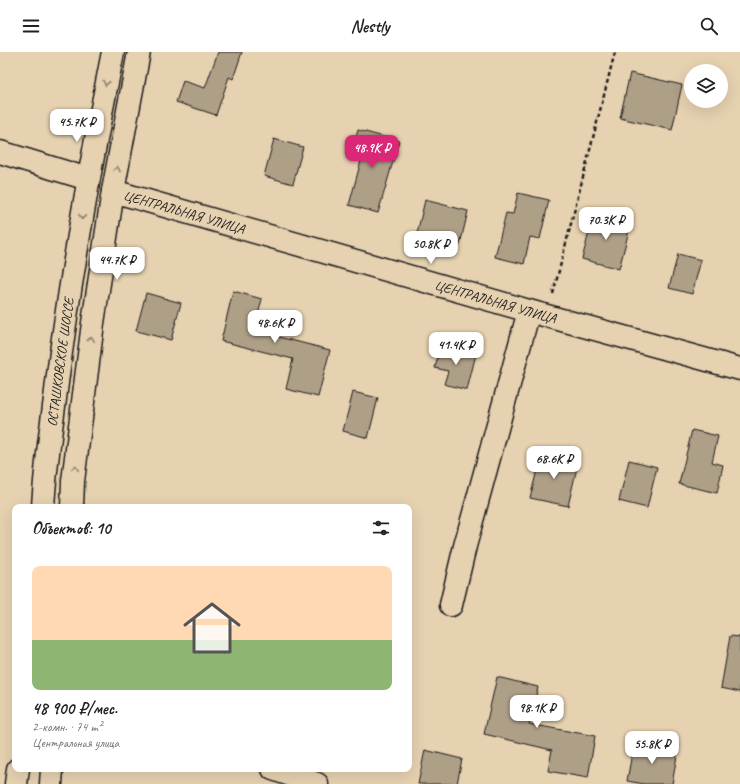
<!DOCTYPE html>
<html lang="ru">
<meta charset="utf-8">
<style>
body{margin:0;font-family:Caveat,sans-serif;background:#f6f6f6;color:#222;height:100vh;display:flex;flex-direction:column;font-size:15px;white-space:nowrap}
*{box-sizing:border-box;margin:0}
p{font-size:13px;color:#767676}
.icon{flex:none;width:22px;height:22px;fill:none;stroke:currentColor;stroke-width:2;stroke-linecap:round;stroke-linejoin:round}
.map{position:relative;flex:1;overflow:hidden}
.drawer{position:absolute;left:12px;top:452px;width:400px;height:268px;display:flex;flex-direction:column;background:#fff;border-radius:8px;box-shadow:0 4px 16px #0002}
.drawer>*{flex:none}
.controls{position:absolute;left:684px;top:12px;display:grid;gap:8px}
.controls a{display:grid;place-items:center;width:44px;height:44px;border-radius:50%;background:#fff;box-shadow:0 4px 16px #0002;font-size:20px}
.price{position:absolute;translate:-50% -34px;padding:0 9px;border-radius:8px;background:#fff;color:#222;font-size:13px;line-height:26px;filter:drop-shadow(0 1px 2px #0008)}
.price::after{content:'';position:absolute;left:50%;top:24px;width:12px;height:9px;margin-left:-6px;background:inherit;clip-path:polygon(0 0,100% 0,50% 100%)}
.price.current{background:#db2777;color:#fff}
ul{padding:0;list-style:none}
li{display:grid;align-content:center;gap:8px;height:212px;padding:0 20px}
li+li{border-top:1px solid #e0e0e0}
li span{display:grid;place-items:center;height:124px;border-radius:8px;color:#555}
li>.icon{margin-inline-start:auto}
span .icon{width:72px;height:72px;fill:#fffc;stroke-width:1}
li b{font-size:17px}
h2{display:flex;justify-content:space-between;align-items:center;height:48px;padding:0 20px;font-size:17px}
header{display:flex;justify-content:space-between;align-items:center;height:52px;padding:0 20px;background:#fff;font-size:18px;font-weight:700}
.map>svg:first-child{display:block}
.building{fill:#ae9f87;stroke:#1c1c1c}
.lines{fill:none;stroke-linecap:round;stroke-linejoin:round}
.minor-casing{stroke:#1c1c1c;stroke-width:25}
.major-casing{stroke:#1c1c1c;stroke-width:25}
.path{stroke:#1c1c1c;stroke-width:2.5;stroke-dasharray:4 3;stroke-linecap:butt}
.minor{stroke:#e6d1b0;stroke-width:22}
.major{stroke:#e6d1b0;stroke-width:22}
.oneway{stroke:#8b806d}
.labels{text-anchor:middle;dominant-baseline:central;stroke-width:3.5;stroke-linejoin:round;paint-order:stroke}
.street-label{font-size:14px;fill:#1c1c1c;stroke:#e6d1b0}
</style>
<header><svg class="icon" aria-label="menu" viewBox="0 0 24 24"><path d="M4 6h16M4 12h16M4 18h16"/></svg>Nestly<svg class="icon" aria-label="search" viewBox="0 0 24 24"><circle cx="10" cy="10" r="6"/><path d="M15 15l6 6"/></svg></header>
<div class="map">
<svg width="740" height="732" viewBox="0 0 740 732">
<rect width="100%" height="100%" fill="#e6d1b0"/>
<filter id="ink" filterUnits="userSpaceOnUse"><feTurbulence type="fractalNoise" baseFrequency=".025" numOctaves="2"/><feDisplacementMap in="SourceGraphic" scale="8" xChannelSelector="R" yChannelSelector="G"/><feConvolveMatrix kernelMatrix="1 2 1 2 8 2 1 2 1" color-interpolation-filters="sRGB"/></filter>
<g filter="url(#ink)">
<g class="building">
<path d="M218 0H242L233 27 229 25 216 63 176 50 183 29 205 36Z"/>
<path d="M630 21 682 33 672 78 620 66Z"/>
<path d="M358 78 399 89 378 161 349 153 361 109 350 106Z"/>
<path d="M274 87 303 95 293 132 264 124Z"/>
<path d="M518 141 549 148 540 187 530 185 524 212 495 205 506 161 513 162Z"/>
<path d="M425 148 468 159 460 193 417 182Z"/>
<path d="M594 161 631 171 619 217 582 207Z"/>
<path d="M678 202 701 208 692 242 669 236Z"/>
<path d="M233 239 262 247 257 267 274 271 271 283 330 298 318 345 286 337 293 307 221 289Z"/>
<path d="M146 241 181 251 171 288 136 279Z"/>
<path d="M441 293 476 302 467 338 444 332 448 319 435 316Z"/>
<path d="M353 340 378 346 368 386 343 379Z"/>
<path d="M692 378 718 384 712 410 723 413 717 441 679 432Z"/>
<path d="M541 402 578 411 568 454 530 446Z"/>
<path d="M629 408 657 415 647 456 619 449Z"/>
<path d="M730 584 740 585V640L721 636Z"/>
<path d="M497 625 538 635 529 672 595 684 588 726 548 719 552 698 484 682Z"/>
<path d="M634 690 678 698 672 732H644L627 729Z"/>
<path d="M425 698 462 707 457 732H418Z"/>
</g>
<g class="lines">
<g class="minor-casing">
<g id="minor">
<path d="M0 100 88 127"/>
<path id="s1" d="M113 139 529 259 740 317"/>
<path d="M451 553 465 494 529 259"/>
<path d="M273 717 317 732"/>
</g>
</g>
<g class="major-casing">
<g id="major">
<path id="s2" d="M43 455C45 419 50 383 55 347 69 230 90 115 113 0"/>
<path d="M72 455 73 429 93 271 113 139 139 0"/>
<path d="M16 732 18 717"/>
<path d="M51 732 52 717"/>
</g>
</g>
<path class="path" d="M553 242 615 0"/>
<use href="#minor" class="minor"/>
<use href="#major" class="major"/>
</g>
<defs><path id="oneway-chevron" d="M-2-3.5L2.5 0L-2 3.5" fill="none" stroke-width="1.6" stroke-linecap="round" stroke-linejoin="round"/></defs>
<g class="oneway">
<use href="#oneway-chevron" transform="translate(106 31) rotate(101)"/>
<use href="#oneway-chevron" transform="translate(117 117) rotate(-79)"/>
<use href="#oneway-chevron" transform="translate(82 165) rotate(100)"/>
<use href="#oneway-chevron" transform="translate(91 287) rotate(-83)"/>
<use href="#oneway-chevron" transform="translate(75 416) rotate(-83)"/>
</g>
</g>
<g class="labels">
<g class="street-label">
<text stroke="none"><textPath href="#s1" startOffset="74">ЦЕНТРАЛЬНАЯ УЛИЦА</textPath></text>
<text stroke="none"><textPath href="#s1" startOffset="398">ЦЕНТРАЛЬНАЯ УЛИЦА</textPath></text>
<text stroke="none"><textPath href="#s2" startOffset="146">ОСТАШКОВСКОЕ ШОССЕ</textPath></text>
</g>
</g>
</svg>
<div class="controls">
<a><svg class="icon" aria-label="layers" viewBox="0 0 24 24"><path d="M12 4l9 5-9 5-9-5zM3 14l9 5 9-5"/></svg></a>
</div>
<b class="price" style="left:77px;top:91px">45.7K ₽</b>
<b class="price current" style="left:372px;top:117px">48.9K ₽</b>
<b class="price" style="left:606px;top:189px">70.3K ₽</b>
<b class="price" style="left:431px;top:213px">50.8K ₽</b>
<b class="price" style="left:117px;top:229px">44.7K ₽</b>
<b class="price" style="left:275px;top:292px">48.6K ₽</b>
<b class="price" style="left:456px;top:314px">41.4K ₽</b>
<b class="price" style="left:554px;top:428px">68.6K ₽</b>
<b class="price" style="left:537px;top:677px">98.1K ₽</b>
<b class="price" style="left:652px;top:713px">55.8K ₽</b>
<section class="drawer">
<h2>Объектов: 10<svg class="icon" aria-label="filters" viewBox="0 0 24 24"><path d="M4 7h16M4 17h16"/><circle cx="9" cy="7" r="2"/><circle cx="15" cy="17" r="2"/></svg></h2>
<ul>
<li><span style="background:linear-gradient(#ffd9b3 60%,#8fb573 0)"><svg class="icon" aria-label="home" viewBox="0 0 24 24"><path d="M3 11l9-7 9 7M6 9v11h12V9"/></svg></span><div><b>48 900 ₽/мес.</b><p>2-комн. · 74 m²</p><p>Центральная улица</p></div></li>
</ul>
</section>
</div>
